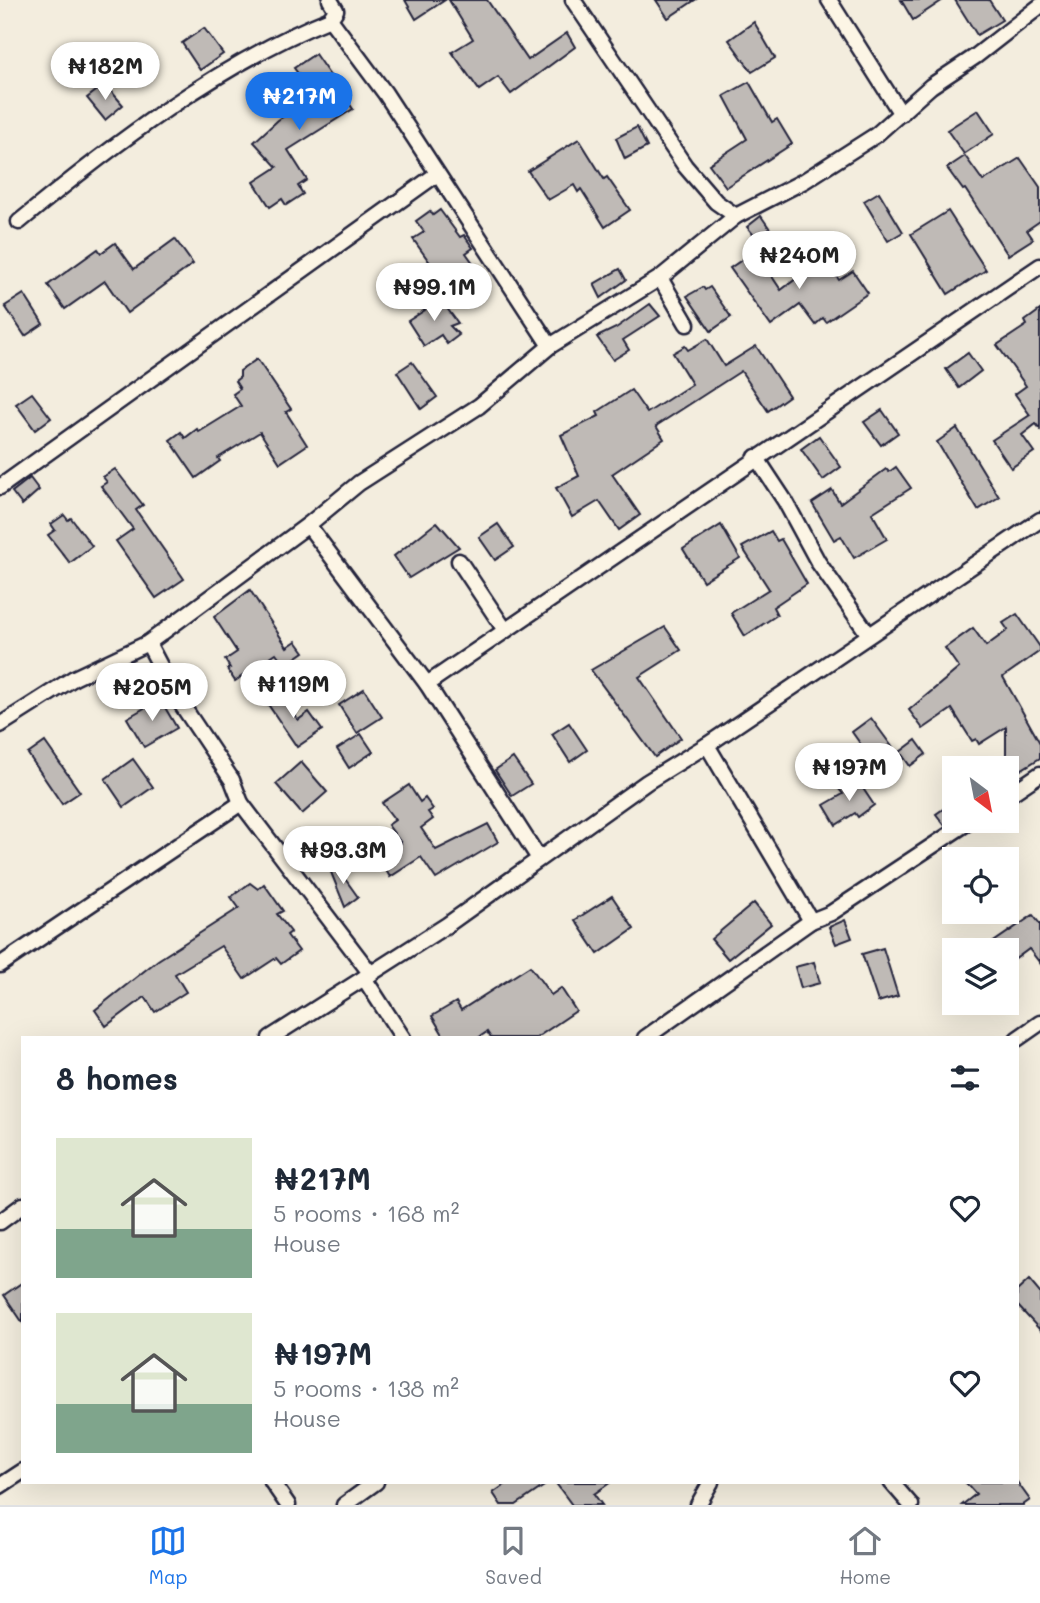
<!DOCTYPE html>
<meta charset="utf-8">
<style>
body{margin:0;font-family:Mali,sans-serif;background:#f2f2f3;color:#1f2937;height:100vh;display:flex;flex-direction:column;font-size:26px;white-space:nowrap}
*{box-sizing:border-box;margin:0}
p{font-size:23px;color:#747a83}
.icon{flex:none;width:38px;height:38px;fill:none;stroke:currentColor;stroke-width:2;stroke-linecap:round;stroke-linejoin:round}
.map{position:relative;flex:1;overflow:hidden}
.drawer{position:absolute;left:21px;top:1036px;width:998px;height:448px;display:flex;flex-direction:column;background:#fff;border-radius:0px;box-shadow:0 7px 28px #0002}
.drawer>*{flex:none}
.needle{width:46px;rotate:148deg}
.tools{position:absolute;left:942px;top:756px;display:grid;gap:14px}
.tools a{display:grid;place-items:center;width:77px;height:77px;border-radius:0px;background:#fff;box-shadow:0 7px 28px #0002;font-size:35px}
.price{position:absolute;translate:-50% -60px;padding:0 16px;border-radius:24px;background:#fff;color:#222;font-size:23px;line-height:46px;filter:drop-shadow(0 2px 4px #0008)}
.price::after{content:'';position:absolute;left:50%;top:42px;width:21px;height:16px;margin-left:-10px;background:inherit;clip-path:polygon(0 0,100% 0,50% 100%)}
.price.on{background:#1a73e8;color:#fff}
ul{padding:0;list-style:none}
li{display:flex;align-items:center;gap:21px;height:175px;padding:0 35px}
li span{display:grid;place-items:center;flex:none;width:196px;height:140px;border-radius:0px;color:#555}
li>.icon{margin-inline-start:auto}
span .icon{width:84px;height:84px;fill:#fffc;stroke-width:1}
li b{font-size:30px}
h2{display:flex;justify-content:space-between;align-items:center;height:84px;padding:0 35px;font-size:30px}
.tab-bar{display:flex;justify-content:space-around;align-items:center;height:98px;border-top:2px solid #e0e1e3;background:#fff;font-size:19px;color:#747a83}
.tab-bar a{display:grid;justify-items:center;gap:4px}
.tab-bar .on{color:#1a73e8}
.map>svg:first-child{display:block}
.building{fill:#bfbab6;stroke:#22223b;stroke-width:2}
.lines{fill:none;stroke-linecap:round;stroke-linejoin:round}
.street-casing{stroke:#22223b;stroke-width:19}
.street{stroke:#fcf5e5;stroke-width:14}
</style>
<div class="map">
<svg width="1040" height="1505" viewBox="0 0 1040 1505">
<rect width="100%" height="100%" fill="#f3edde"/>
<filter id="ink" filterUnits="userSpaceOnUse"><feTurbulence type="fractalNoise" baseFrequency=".0143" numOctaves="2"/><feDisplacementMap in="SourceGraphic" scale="14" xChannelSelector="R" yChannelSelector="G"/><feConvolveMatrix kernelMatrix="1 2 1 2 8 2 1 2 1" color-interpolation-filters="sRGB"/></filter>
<g filter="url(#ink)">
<g class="building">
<path d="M405 0H445L416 19Z"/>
<path d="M449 0H487L528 60 567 33 575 47 511 94 498 77 479 90 452 52 473 39Z"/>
<path d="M656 0H695L668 18Z"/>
<path d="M901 0H943L913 20Z"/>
<path d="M955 0H989L1002 20 977 35Z"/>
<path d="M754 22 775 58 752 72 729 40Z"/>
<path d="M204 28 223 54 200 70 182 43Z"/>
<path d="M315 54 353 109 288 150 307 180 298 186 303 194 286 205 282 199 270 207 254 182 277 167 254 142 278 120 315 97 294 68Z"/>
<path d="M749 82 772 122 777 119 792 144 726 187 709 164 747 139 724 96Z"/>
<path d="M105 84 123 105 105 120 87 98Z"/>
<path d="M978 110 994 134 964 154 947 130Z"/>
<path d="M637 127 647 147 625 159 616 138Z"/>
<path d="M579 139 604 179 607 177 630 210 605 227 581 189 578 192 574 185 548 200 528 171Z"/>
<path d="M965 156 983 181 1020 158 1040 187V221L1027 230 1033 239 1008 255 965 189 963 190 947 168Z"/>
<path d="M879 192 903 232 888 241 864 201Z"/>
<path d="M440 210 460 237 464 235 473 248 466 253 476 267 465 275 468 280 451 292 413 239 424 232 416 221 430 211 433 215Z"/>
<path d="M948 211 986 270 948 294 911 234Z"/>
<path d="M761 216 770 229 757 239 747 227Z"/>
<path d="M175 239 193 264 127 313 105 281 65 309 48 285 98 249 101 253 115 243 134 269Z"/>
<path d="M755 251 781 290 824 258 839 280 853 271 868 293 826 322 823 318 815 325 800 305 771 326 730 268Z"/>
<path d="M620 269 626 280 601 298 594 284Z"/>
<path d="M703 287 705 290 710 287 731 317 711 331 687 296Z"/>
<path d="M24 294 43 324 25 336 5 306Z"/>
<path d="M440 299 458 323 450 326 459 335 447 344 441 335 424 346 408 321 425 310 422 306 428 302 431 305Z"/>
<path d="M650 304 660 316 623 340 629 350 613 360 597 337 616 328Z"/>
<path d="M1040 310V429L1036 424 1022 435 1034 452 1011 468 992 440 1030 415 1015 394 1026 386 997 345 1027 325 1025 321Z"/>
<path d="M707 339 724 366 756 346 789 396 768 411 741 371 656 426 664 439 612 474 640 515 619 530 599 501 572 517 556 488 579 476 561 435 599 416 597 412 631 390 647 413 692 384 673 353 685 346 688 350Z"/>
<path d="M968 353 981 371 959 388 946 369Z"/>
<path d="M257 359 291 409 286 412 307 445 280 463 260 432 218 458 220 461 196 478 170 440 181 432 185 438 197 429 199 432 241 406 233 394 240 389 235 381 240 377V371Z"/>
<path d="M412 362 437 397 421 409 397 372Z"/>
<path d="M32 393 51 418 35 430 16 404Z"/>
<path d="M882 410 898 433 881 445 864 422Z"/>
<path d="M957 428 999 497 978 510 937 442Z"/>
<path d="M819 436 841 467 823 480 801 449Z"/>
<path d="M896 467 911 488 872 513 887 539 854 558 841 536 834 540 812 503 832 490 840 503 886 469 889 472Z"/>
<path d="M115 469 143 505 136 510 184 579 156 598 116 541 133 529 101 486 107 482 103 477Z"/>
<path d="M30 478 39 490 22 505 12 492Z"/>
<path d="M64 515 68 520 71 518 92 546 70 563 48 535 55 530 51 524Z"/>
<path d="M437 522 459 547 409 578 394 556Z"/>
<path d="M498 524 514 547 495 560 479 537Z"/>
<path d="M721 525 740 558 703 581 683 549Z"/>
<path d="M771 531 777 541 781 539 807 584 773 607 777 615 745 636 731 613 769 589 742 547Z"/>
<path d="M250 590 287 647 296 641 304 652 294 659 302 670 293 676 276 653 235 681 227 669 230 668 225 660 237 652 214 617Z"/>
<path d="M1017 614 1040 647V651L1003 677 1040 743V758L1006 779V727L979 744 976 739 972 741 952 709 923 729 909 710 959 668 945 648 973 628 986 646 1008 630 1003 623Z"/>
<path d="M665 627 681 650 639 677 681 738 655 757 591 670Z"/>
<path d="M364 689 382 717 357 733 339 705Z"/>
<path d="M279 691 298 720 309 712 322 730 297 747 265 700Z"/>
<path d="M160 699 177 728 144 747 127 718Z"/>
<path d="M871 718 893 748 874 763 852 732Z"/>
<path d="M569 723 587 750 570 762 552 734Z"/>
<path d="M361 734 373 752 349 768 337 749Z"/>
<path d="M916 740 926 754 910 766 900 752Z"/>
<path d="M45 742 80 792 62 804 28 754Z"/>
<path d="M513 758 531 784 512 796 495 770Z"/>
<path d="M133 759 153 787 124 807 105 779Z"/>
<path d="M301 762 327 792 302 814 276 784Z"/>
<path d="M856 778 874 805 858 817 855 813 836 825 824 805 843 794 839 789Z"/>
<path d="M409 785 420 802 425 798 433 809 428 812 433 819 421 828 436 850 488 824 498 842 436 879 421 857 390 877 380 860 401 843 388 825 395 820 382 803Z"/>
<path d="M949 805 954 812V820L945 826 936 814Z"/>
<path d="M333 862 358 897 345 907 328 865Z"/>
<path d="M250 883 258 889 264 884 283 911 277 914 291 932 287 935 299 951 281 964 276 958 244 979 221 946 175 974 186 992 155 1012 145 997 106 1026 95 1010 158 960 239 908 231 897Z"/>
<path d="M612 896 634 929 598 954 575 920Z"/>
<path d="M754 903 771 924 728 959 711 939Z"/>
<path d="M1033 915 1040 924V963L1029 949 1006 966V950H982Z"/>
<path d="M845 920 852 938 836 944 829 927Z"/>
<path d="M883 948 898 996 878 1002 862 954Z"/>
<path d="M814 962 820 983 801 988 795 967Z"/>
<path d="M530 966 551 995 561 988 576 1011 536 1038H491L487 1032 478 1038H445L432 1016 456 1002 461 1010Z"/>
<path d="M1029 1280 1040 1293V1330L1017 1305V1291Z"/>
<path d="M23 1282V1323L4 1295Z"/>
<path d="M509 1482H550L516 1505H501L493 1493Z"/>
<path d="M555 1482H611L594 1494 602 1505H572Z"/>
<path d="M965 1482H1017L1030 1500 1023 1505H962L976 1494Z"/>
</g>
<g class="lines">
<g class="street-casing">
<g id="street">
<path d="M330 0 336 10 330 19 385 93 550 346"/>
<path d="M573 0 685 166 716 202 736 216"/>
<path d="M829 0 901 114"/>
<path d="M19 222C111 146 220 63 330 19"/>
<path d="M660 278 687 324"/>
<path d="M756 457 785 501 818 562 869 635"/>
<path d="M0 487 437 174"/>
<path d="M308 525 427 684 538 857"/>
<path d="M459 561 505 630"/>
<path d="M148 643 176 696 232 780 241 803 371 974"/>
<path d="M427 684 1040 266"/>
<path d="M0 725 74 678 148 643 308 525 359 483 479 406 550 346 660 278 736 216 804 181 876 135 931 86 976 56 1040 6"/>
<path d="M1006 797 1040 774"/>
<path d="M811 921 707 745 1040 520"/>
<path d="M0 965 241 803"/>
<path d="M364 978 403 1038"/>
<path d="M270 1038 447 925 647 782 707 745"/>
<path d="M645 1038 811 921 831 913 970 821"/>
<path d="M1017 1039 1040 1023"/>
<path d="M0 1222 23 1205"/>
<path d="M272 1482 288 1505"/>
<path d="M891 1482 911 1505"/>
<path d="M0 1486 23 1471"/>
<path d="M344 1505 376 1482"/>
<path d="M698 1505 711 1482"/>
</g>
</g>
<use href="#street" class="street"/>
</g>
</g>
</svg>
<div class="tools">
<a><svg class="needle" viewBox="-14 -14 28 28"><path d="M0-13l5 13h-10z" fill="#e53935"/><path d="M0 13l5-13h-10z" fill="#747a83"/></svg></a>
<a><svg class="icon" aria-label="locate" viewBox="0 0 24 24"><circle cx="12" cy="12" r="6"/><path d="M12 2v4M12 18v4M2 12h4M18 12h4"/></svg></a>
<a><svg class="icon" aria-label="layers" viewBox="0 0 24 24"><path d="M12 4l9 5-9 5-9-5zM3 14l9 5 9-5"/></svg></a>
</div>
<b class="price" style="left:105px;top:102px">₦182M</b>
<b class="price on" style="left:299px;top:132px">₦217M</b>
<b class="price" style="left:799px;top:291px">₦240M</b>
<b class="price" style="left:434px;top:323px">₦99.1M</b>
<b class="price" style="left:293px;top:720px">₦119M</b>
<b class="price" style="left:152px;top:723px">₦205M</b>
<b class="price" style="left:849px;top:803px">₦197M</b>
<b class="price" style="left:343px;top:886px">₦93.3M</b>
<section class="drawer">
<h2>8 homes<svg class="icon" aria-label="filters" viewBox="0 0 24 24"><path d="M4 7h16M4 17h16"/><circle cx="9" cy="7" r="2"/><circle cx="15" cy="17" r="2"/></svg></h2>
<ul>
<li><span style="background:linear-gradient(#dfe7d0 65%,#7fa58c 0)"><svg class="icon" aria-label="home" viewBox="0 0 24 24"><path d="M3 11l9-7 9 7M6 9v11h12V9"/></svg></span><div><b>₦217M</b><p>5 rooms · 168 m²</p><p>House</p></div><svg class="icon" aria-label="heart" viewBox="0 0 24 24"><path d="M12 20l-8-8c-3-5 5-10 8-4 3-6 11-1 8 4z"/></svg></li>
<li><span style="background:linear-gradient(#dfe7d0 65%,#7fa58c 0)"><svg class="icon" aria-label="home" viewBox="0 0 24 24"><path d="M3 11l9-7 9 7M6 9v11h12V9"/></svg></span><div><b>₦197M</b><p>5 rooms · 138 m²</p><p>House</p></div><svg class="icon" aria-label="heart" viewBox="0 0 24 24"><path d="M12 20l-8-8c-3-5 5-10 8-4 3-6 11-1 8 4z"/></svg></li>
</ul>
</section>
</div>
<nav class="tab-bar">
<a class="on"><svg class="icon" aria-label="map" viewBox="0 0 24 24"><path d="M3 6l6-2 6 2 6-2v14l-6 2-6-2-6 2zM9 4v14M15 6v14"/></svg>Map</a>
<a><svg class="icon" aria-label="saved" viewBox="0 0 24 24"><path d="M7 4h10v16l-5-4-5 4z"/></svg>Saved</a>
<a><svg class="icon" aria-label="home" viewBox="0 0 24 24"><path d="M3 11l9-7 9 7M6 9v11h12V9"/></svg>Home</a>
</nav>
